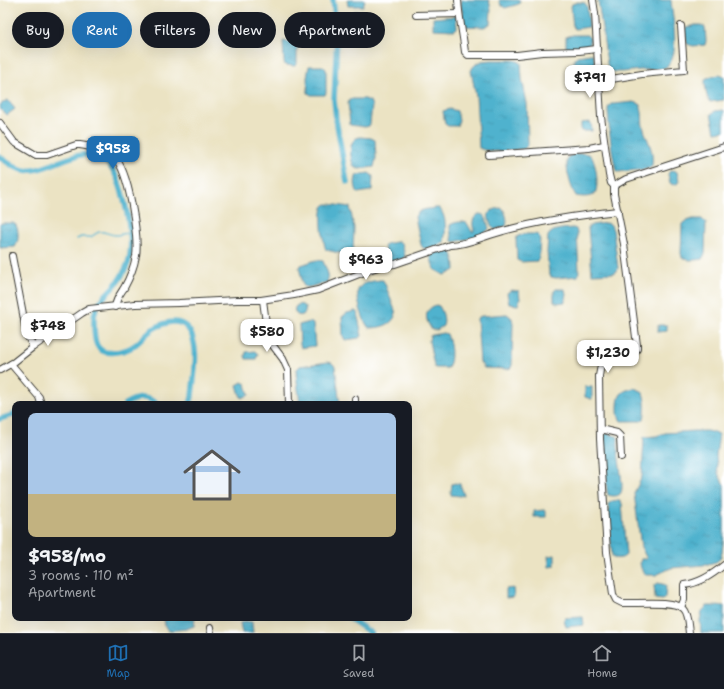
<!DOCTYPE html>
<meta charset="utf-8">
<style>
body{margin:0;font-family:"Shantell Sans",sans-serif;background:#242831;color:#f1f3f6;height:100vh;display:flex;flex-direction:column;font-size:15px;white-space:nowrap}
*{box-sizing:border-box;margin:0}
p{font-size:13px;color:#9ea1a6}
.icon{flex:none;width:22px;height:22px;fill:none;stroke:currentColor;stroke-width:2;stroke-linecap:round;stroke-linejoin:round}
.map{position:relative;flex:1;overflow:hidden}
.drawer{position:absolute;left:12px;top:401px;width:400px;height:220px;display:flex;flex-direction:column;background:#171b24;border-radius:8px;box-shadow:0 4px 16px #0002}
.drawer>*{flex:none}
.guide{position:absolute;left:12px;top:12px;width:400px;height:36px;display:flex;gap:8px}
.price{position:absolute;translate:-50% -34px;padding:0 9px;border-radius:8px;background:#fff;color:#222;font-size:13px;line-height:26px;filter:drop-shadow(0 1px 2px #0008)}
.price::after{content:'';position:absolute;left:50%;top:24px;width:12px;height:9px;margin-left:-6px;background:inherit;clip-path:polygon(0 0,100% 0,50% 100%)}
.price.active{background:#1f6fb2;color:#fff}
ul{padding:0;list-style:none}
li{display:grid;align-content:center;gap:8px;height:212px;padding:0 16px}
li+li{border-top:1px solid #363941}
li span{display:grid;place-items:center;height:124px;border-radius:8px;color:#555}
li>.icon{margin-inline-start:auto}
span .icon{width:72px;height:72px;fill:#fffc;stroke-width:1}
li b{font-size:17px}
.chip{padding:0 14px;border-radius:18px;background:#171b24;box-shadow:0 4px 16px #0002;font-size:14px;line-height:36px}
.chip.active{background:#1f6fb2;color:#fff}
.dock{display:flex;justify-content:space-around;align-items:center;height:56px;border-top:1px solid #363941;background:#171b24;font-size:11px;color:#9ea1a6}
.dock a{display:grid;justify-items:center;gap:2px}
.dock .active{color:#1f6fb2}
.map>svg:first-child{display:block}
.water{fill:url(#water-ripples);stroke:#366775}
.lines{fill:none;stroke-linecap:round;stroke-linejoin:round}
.stream{stroke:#4fb2ce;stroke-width:1.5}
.canal{stroke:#4fb2ce;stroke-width:5.5}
.minor-casing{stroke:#3b3a35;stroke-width:8}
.minor{stroke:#fff;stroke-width:6}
</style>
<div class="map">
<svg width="724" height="633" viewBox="0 0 724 633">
<defs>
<pattern id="water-ripples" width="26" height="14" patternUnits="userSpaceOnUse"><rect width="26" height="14" fill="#4fb2ce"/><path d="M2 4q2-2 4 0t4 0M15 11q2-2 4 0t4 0" fill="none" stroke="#4498b0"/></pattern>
</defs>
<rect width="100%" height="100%" fill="#fff"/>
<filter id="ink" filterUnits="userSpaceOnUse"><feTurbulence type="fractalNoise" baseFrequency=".025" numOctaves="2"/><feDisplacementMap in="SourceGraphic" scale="8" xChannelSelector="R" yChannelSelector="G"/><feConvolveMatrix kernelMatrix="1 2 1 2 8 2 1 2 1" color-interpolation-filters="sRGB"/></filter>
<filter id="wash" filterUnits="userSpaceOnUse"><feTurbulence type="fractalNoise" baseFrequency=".012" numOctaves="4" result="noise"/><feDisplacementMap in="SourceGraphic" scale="16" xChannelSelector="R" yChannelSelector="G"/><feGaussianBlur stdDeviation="0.9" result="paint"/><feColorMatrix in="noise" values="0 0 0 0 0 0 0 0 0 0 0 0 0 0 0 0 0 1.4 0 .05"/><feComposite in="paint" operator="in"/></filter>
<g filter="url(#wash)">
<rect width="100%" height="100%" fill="#ebe3c3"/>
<g class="water">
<path d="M347 0H365L363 6H348Z"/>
<path d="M461 0H489L491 9 490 24 484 27 465 26 461 6Z"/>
<path d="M499 0H520L519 4 505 8 501 5Z"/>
<path d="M598 0H671C672 15 682 61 664 68 657 70 646 70 639 70 630 71 616 74 608 70Z"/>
<path d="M578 2 585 3 587 6 589 24V27L575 29 573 27 571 7 572 4Z"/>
<path d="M354 11H362L365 13 366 21 364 32 353 33 349 30V16Z"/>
<path d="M456 16 457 28 455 30 433 29V18Z"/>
<path d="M695 25H701L705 27 706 41 705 45 693 46 687 44 685 30 686 28Z"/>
<path d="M587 35 590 38V46L588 47 573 49H566V37L573 35Z"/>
<path d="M283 41 297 43V64L295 66 285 65 284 62Z"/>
<path d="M591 54H593L596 67 595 84 588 86H576L574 59 577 56Z"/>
<path d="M492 60H514L520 62 521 64 522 79 527 103 528 145 524 149C510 150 490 154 479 148L476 96 471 71 473 67 476 64 482 61Z"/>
<path d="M309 66H323L326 69V93L325 95H311L308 93 307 78Z"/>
<path d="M720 75 724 77V100L710 102C706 97 705 86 705 79L712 76Z"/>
<path d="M350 99H365L370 101 372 106 370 124 369 126 365 127 350 125 348 103Z"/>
<path d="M7 100H8L15 109 7 115H6L1 110 0 105Z"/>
<path d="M634 102 640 104C643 111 642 119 643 126 647 142 654 147 652 165L651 167 647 169 618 172C612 165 608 119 608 108L611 104H614Z"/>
<path d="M450 109 457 111 459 120 457 126H448L445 124 443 111Z"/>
<path d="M724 110V131L715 132 711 114 715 111Z"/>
<path d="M589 122 591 123 592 131H581V123Z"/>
<path d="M360 137 371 138 375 140 376 158 374 167 359 169 354 167C350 158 347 139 360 137Z"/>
<path d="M574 154C579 154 586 152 590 155 596 159 600 190 594 194 590 198 581 197 576 196 571 189 564 164 568 157 570 155 572 155 574 154Z"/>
<path d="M670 171 674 170 677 172 679 181 677 184 673 185 670 183 668 174Z"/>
<path d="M369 173 373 176 372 190 370 191 358 193C355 188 354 180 357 175Z"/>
<path d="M330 204 350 207 354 228 353 253 348 255 326 250C323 243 319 211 324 206 325 204 328 204 330 204Z"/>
<path d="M436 208H439C447 216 446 231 444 242 438 247 430 250 423 248L421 245 415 217C418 209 428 209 436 208Z"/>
<path d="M500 208 503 209C506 214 508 220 506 226L495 230C491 227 486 216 490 212 492 209 497 209 500 208Z"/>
<path d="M479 214C487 214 487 222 489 229 483 236 463 240 454 242L452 241 450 229V225C455 222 462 221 467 223L472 232 474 231C472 223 472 218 479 214Z"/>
<path d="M693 219H702L706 223 705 254 702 259C696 260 688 261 682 258L681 253 682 224 684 222Z"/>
<path d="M2 223H13L16 225C19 231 19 242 15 247L0 248V224Z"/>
<path d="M606 223 611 225 613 230 618 268 617 271 614 273 592 274 588 227 592 225Z"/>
<path d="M573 228 576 229 577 233 579 271 578 276 556 278 551 277 549 274 547 252 548 236C552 228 565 229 573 228Z"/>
<path d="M524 234H535L538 235 540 237 539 258 537 261 521 262 517 260 516 239 518 236Z"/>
<path d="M396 242H399L402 244 405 256 403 259 391 262 388 260 384 247 386 244Z"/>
<path d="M446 248C454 252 455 262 455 270L450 273 444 275 434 269 430 255Z"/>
<path d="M316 260 323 261C326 269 330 274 327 282L310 287H305L303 285 299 267 301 265Z"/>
<path d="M380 280H383L385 284 396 313C394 325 380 328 369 328 364 324 354 294 359 288 363 282 373 281 380 280Z"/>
<path d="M556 289H565L566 294 565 302 557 303 554 301V291Z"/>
<path d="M511 290 519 291 520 299 518 305 509 304 507 293Z"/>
<circle cx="300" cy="310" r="5.5"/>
<path d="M436 305 439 306C443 312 445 320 443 326L437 330H432C425 320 423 310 436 305Z"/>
<path d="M355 311 357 312 362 336 359 338 345 340 343 336 342 317 347 313Z"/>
<path d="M507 314 512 318 513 324 512 365 511 368 507 369 484 368 480 362 477 319 478 317 482 316Z"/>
<path d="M310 322 313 324 315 346 301 348 300 344 299 325Z"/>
<path d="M658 325H667V331L658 332Z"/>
<path d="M443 333 447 334C451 344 453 358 448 368H435L434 366 429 341 430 336 432 335Z"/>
<path d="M255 351 258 354 256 359H246L245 356 246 352Z"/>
<path d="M328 362 332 363 335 366 340 404H300L296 374 297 369 300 366Z"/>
<path d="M242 382 246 384 249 395 242 398 240 395 237 385Z"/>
<path d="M585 386 592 387V399H591L585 397Z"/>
<path d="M634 388 642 391C646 398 646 411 644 419L641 421H621C618 417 618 413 618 408 618 394 621 391 634 388Z"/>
<path d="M694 431H707L719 434 716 456 718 473 724 485V533L722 553 720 559 716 562 704 565 671 568 656 575H646C641 571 639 564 641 559H647L641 547 634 493 642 477 644 437 656 436 665 433Z"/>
<path d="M606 433 616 436 618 437C617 455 621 468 622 485 622 488 622 492 620 494 617 497 611 496 608 495 605 485 607 474 606 464 606 454 603 445 604 436Z"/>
<path d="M455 483 460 484 464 495 460 496 451 495V492L452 484Z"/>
<path d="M618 500 622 503 626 555C623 559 617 559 613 558L612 556 608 504 612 501Z"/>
<path d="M544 510 546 511V517H534V511Z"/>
<path d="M555 555V566L549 567 548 556Z"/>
<path d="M658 583 666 585 665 597 663 600 655 599V597L654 585Z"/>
<path d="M513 588 514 597 506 598V589Z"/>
<path d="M717 605 724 606V633H701L700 620 702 611 707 606H716Z"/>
<path d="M582 617H583L584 625 566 627 564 620 565 618Z"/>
<path d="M164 618H195L194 626 186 629 168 631 165 626Z"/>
<path d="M245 621 252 622 253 633H242L240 623Z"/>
</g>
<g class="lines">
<path class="stream" d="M77 239 81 237H91C104 227 103 234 116 235 120 235 125 233 129 233"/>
<g class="canal">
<path d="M333 0 337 36 334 100 336 119 347 182"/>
<path d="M0 157C7 162 15 169 24 170 26 171 30 170 33 170 57 167 84 142 107 163 123 177 133 234 130 255 129 262 126 269 122 275 113 293 93 299 94 322 94 339 94 356 116 352 123 351 130 349 135 345 142 340 146 333 153 329 176 315 192 322 195 349 197 364 193 383 192 397L190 404"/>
<path d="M125 404C139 396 146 396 158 404"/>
<path d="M0 419 15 414"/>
<path d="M349 618 371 633"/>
</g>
</g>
</g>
<g filter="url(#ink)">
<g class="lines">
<g class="minor-casing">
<g id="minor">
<path d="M458 0C459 18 463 35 465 52L468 55H517L542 52 579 51 597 49"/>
<path d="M593 0 595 13 601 117 609 175 611 183 614 186"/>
<path d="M416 15 459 14"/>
<path d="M599 81 642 74 684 70 681 26"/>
<path d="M0 123 14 142 36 155H47L76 145H80C91 147 106 149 114 157 129 170 139 237 136 256 134 267 129 279 124 288 120 294 116 299 115 307"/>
<path d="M489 155 589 148 604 145"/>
<path d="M12 256 27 335 33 347"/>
<path d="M263 300 268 339 283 359 288 370 289 404"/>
<path d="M11 364 39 397 41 404"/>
<path d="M0 370 14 362 33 347 82 313 89 309 135 304 179 303 237 300H261L294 295 318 290 372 269 385 265 395 264 450 245C468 245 486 235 503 231 541 221 579 215 618 211"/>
<path d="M355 404V399"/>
<path d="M600 429 617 433 620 436 621 457"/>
<path d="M681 607 684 600V585C700 583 712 575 724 565"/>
<path d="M210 628 211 633"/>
<path d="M689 633C688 626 688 614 683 609 675 599 635 604 622 603L616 600 613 594 607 552 600 439 599 376 601 365 606 361 634 353 637 349V345L624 244 614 194V186L626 179 724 147"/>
</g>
</g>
<use href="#minor" class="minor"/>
</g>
</g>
</svg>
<b class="price" style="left:590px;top:99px">$791</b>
<b class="price active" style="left:113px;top:170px">$958</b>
<b class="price" style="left:366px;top:281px">$963</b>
<b class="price" style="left:48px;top:347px">$748</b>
<b class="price" style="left:267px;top:353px">$580</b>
<b class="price" style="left:608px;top:374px">$1,230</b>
<div class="guide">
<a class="chip">Buy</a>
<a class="chip active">Rent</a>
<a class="chip">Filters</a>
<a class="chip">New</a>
<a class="chip">Apartment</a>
</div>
<section class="drawer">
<ul>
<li><span style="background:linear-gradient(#a9c7e8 65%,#c2b280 0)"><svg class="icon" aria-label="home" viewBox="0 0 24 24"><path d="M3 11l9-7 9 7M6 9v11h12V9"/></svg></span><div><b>$958/mo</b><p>3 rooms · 110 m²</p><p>Apartment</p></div></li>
</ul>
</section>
</div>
<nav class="dock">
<a class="active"><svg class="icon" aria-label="map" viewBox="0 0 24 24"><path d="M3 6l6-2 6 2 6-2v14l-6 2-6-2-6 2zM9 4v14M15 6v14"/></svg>Map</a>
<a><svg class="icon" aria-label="saved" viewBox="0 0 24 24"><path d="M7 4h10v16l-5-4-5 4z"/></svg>Saved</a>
<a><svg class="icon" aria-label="home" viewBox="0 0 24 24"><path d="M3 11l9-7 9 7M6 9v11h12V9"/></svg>Home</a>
</nav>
